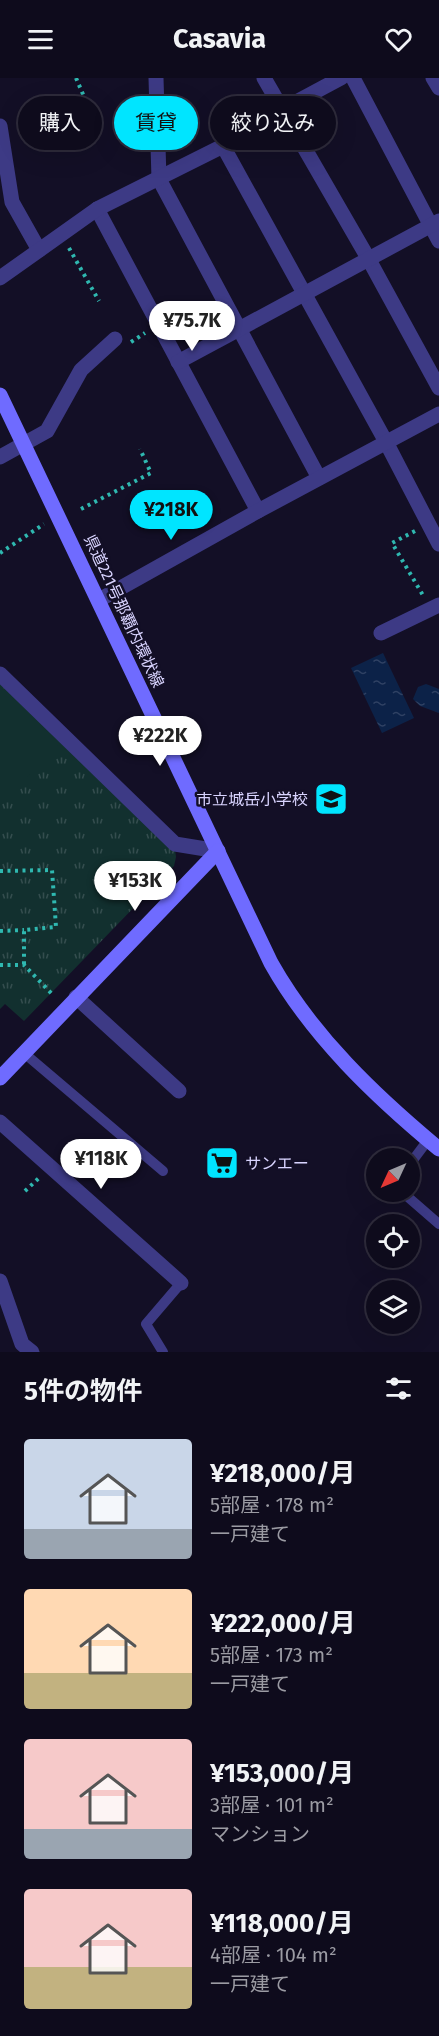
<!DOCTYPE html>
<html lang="ja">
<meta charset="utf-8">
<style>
body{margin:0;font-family:"Fira Sans","Noto Sans JP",sans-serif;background:#171425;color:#f1f3f6;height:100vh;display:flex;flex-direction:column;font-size:22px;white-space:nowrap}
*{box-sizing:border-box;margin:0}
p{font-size:20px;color:#9b9ba3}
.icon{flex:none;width:33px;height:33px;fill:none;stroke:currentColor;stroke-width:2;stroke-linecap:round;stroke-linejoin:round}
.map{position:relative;height:1274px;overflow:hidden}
.sheet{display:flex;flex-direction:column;background:#0e0b1c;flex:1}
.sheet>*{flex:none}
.guide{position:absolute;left:18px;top:18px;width:404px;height:54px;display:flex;gap:12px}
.needle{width:39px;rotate:226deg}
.tools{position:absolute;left:366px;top:1070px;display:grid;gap:12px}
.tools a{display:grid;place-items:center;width:54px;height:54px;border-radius:50%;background:#0e0b1c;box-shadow:0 6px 24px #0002,0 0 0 2px #2e2b3b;font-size:30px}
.price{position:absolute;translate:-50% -51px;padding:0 14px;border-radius:21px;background:#fff;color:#222;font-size:20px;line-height:39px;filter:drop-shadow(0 2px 3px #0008)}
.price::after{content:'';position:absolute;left:50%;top:36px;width:18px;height:14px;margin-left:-9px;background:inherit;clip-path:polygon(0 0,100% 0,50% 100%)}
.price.current{background:#00e5ff;color:#111}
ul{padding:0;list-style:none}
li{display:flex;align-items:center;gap:18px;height:150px;padding:0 24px}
li span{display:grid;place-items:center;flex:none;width:168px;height:120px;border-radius:6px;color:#555}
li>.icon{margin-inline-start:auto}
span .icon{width:72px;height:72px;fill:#fffc;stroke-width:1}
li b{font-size:26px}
h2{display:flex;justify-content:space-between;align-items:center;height:72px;padding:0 24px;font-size:26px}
.pill{padding:0 21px;border-radius:27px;background:#0e0b1c;box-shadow:0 6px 24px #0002,0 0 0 2px #2e2b3b;font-size:21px;line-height:54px}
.pill.current{background:#00e5ff;color:#111}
header{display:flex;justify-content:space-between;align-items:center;height:78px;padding:0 24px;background:#0e0b1c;font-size:27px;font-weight:700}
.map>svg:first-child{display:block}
.park{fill:url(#park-tufts)}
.garden{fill:#12302f}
.water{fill:url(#water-ripples)}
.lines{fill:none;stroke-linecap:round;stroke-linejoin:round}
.path{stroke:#2fb8b0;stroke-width:4;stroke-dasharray:3 4.5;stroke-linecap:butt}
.lane{stroke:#3d3a85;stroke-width:10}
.street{stroke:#3d3a85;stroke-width:15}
.secondary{stroke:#6f6bff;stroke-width:15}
.labels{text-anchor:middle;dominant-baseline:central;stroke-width:5;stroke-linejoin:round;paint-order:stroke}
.street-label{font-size:16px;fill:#d9d4ff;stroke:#130f26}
.poi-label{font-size:16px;fill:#d9d4ff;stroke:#130f26;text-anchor:end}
</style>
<header><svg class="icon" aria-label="menu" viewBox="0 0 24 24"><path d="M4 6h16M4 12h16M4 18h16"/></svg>Casavia<svg class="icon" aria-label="heart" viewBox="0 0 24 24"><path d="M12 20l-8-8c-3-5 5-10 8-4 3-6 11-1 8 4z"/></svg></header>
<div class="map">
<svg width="439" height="1274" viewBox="0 0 439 1274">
<defs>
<pattern id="park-tufts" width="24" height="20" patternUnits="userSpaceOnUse" patternTransform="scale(1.5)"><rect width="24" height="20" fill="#12302f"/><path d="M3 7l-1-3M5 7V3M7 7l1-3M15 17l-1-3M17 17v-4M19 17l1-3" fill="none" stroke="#344d4e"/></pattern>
<pattern id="water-ripples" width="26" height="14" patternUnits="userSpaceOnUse" patternTransform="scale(1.5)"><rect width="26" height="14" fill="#0c2248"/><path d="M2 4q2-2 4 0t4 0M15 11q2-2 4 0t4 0" fill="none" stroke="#2f4163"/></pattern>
</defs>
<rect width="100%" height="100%" fill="#130f26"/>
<path class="park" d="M0 606 175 771 176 779 174 788 24 943 5 926 0 931Z"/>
<path class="garden" d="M0 611 58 667 0 727Z"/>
<g class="water">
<path d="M383 575 414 640 382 655 351 590Z"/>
<path d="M426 606 439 611V635L420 628 413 621 418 609Z"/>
</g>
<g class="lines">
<g class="path">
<path d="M76 0 85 21"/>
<path d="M69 170 99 223"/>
<path d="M131 264 145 255"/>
<path d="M81 431 151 395 140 371"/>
<path d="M415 453 392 465 424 519"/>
<path d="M0 475 44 446"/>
<path d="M0 793 52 792 56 849 24 852V887"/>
<path d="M0 853 24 852"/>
<path d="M0 887H24L53 917"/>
<path d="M25 1113 39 1100"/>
</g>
<g class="lane">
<path d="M24 975 163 1093"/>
<path d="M410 1086 428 1062"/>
<path d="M401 1113 439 1146"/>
<path d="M163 1274 146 1246 181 1205"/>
</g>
<g class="street">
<path d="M156 0 159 101 319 400"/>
<path d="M264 0 368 180 439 310"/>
<path d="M353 0 439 163"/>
<path d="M433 0 439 10"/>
<path d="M0 48 12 124 39 172"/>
<path d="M223 68 386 364 439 466"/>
<path d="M97 131 258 433"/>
<path d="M0 200 97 131 223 68 283 31 341 0"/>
<path d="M178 284 439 143"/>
<path d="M0 379 47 353 81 292 115 261"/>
<path d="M99 522 258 433 439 336"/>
<path d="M381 555 439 527"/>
<path d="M0 596 175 766 218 773"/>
<path d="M76 919 179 1013"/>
<path d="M0 1044 181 1205"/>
<path d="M0 1203 22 1266 32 1274"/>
</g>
<g class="secondary">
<path d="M0 317 271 885C312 958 375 1018 439 1071"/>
<path d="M0 1000 218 773"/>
</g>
</g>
<defs>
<g id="school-square" transform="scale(1.725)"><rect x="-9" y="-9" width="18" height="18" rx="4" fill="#00e5ff" stroke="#130f26"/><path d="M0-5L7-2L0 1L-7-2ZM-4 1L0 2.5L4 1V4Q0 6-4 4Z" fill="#111"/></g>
<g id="supermarket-square" transform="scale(1.725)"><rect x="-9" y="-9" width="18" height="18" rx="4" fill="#00e5ff" stroke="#130f26"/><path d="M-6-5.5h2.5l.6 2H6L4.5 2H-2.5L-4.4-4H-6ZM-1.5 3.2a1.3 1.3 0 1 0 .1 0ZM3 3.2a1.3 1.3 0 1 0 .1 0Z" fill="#111"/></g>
</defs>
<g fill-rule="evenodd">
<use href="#school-square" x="331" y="721"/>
<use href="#supermarket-square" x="222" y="1085"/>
</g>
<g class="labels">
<g class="street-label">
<text transform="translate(124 533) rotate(65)">県道221号那覇内環状線</text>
</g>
<g class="poi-label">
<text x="308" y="721">市立城岳小学校</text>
<text x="245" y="1085" text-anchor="start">サンエー</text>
</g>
</g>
</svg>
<div class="tools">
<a><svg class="needle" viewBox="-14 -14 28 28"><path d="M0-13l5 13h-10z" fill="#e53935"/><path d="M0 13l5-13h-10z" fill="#9b9ba3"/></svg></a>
<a><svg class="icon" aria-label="locate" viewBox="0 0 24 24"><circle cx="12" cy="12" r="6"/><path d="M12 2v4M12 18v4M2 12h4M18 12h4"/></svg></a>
<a><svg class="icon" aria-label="layers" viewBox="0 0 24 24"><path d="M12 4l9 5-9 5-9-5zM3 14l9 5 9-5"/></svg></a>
</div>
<b class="price" style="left:192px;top:274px">¥75.7K</b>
<b class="price current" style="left:171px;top:463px">¥218K</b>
<b class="price" style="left:160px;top:689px">¥222K</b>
<b class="price" style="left:135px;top:834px">¥153K</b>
<b class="price" style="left:101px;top:1112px">¥118K</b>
<div class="guide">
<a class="pill">購入</a>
<a class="pill current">賃貸</a>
<a class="pill">絞り込み</a>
</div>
</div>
<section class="sheet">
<h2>5件の物件<svg class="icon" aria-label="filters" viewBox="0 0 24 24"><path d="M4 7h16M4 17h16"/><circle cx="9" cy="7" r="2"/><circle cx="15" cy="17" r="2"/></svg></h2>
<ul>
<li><span style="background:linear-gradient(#c9d6e8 75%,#9aa5b1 0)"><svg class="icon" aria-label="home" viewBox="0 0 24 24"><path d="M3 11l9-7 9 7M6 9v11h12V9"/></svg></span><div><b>¥218,000/月</b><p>5部屋 · 178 m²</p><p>一戸建て</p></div></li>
<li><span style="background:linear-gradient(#ffd9b3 70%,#c2b280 0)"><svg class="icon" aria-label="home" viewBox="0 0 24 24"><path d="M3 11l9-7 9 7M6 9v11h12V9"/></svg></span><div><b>¥222,000/月</b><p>5部屋 · 173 m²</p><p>一戸建て</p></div></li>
<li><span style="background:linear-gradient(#f6c9c9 75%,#9aa5b1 0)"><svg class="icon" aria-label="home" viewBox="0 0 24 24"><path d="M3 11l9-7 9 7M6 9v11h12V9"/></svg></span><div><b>¥153,000/月</b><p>3部屋 · 101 m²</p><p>マンション</p></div></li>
<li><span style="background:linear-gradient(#f6c9c9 65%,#c2b280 0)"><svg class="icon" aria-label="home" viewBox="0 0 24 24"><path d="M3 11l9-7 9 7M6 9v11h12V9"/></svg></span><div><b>¥118,000/月</b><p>4部屋 · 104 m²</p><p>一戸建て</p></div></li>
</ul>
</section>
